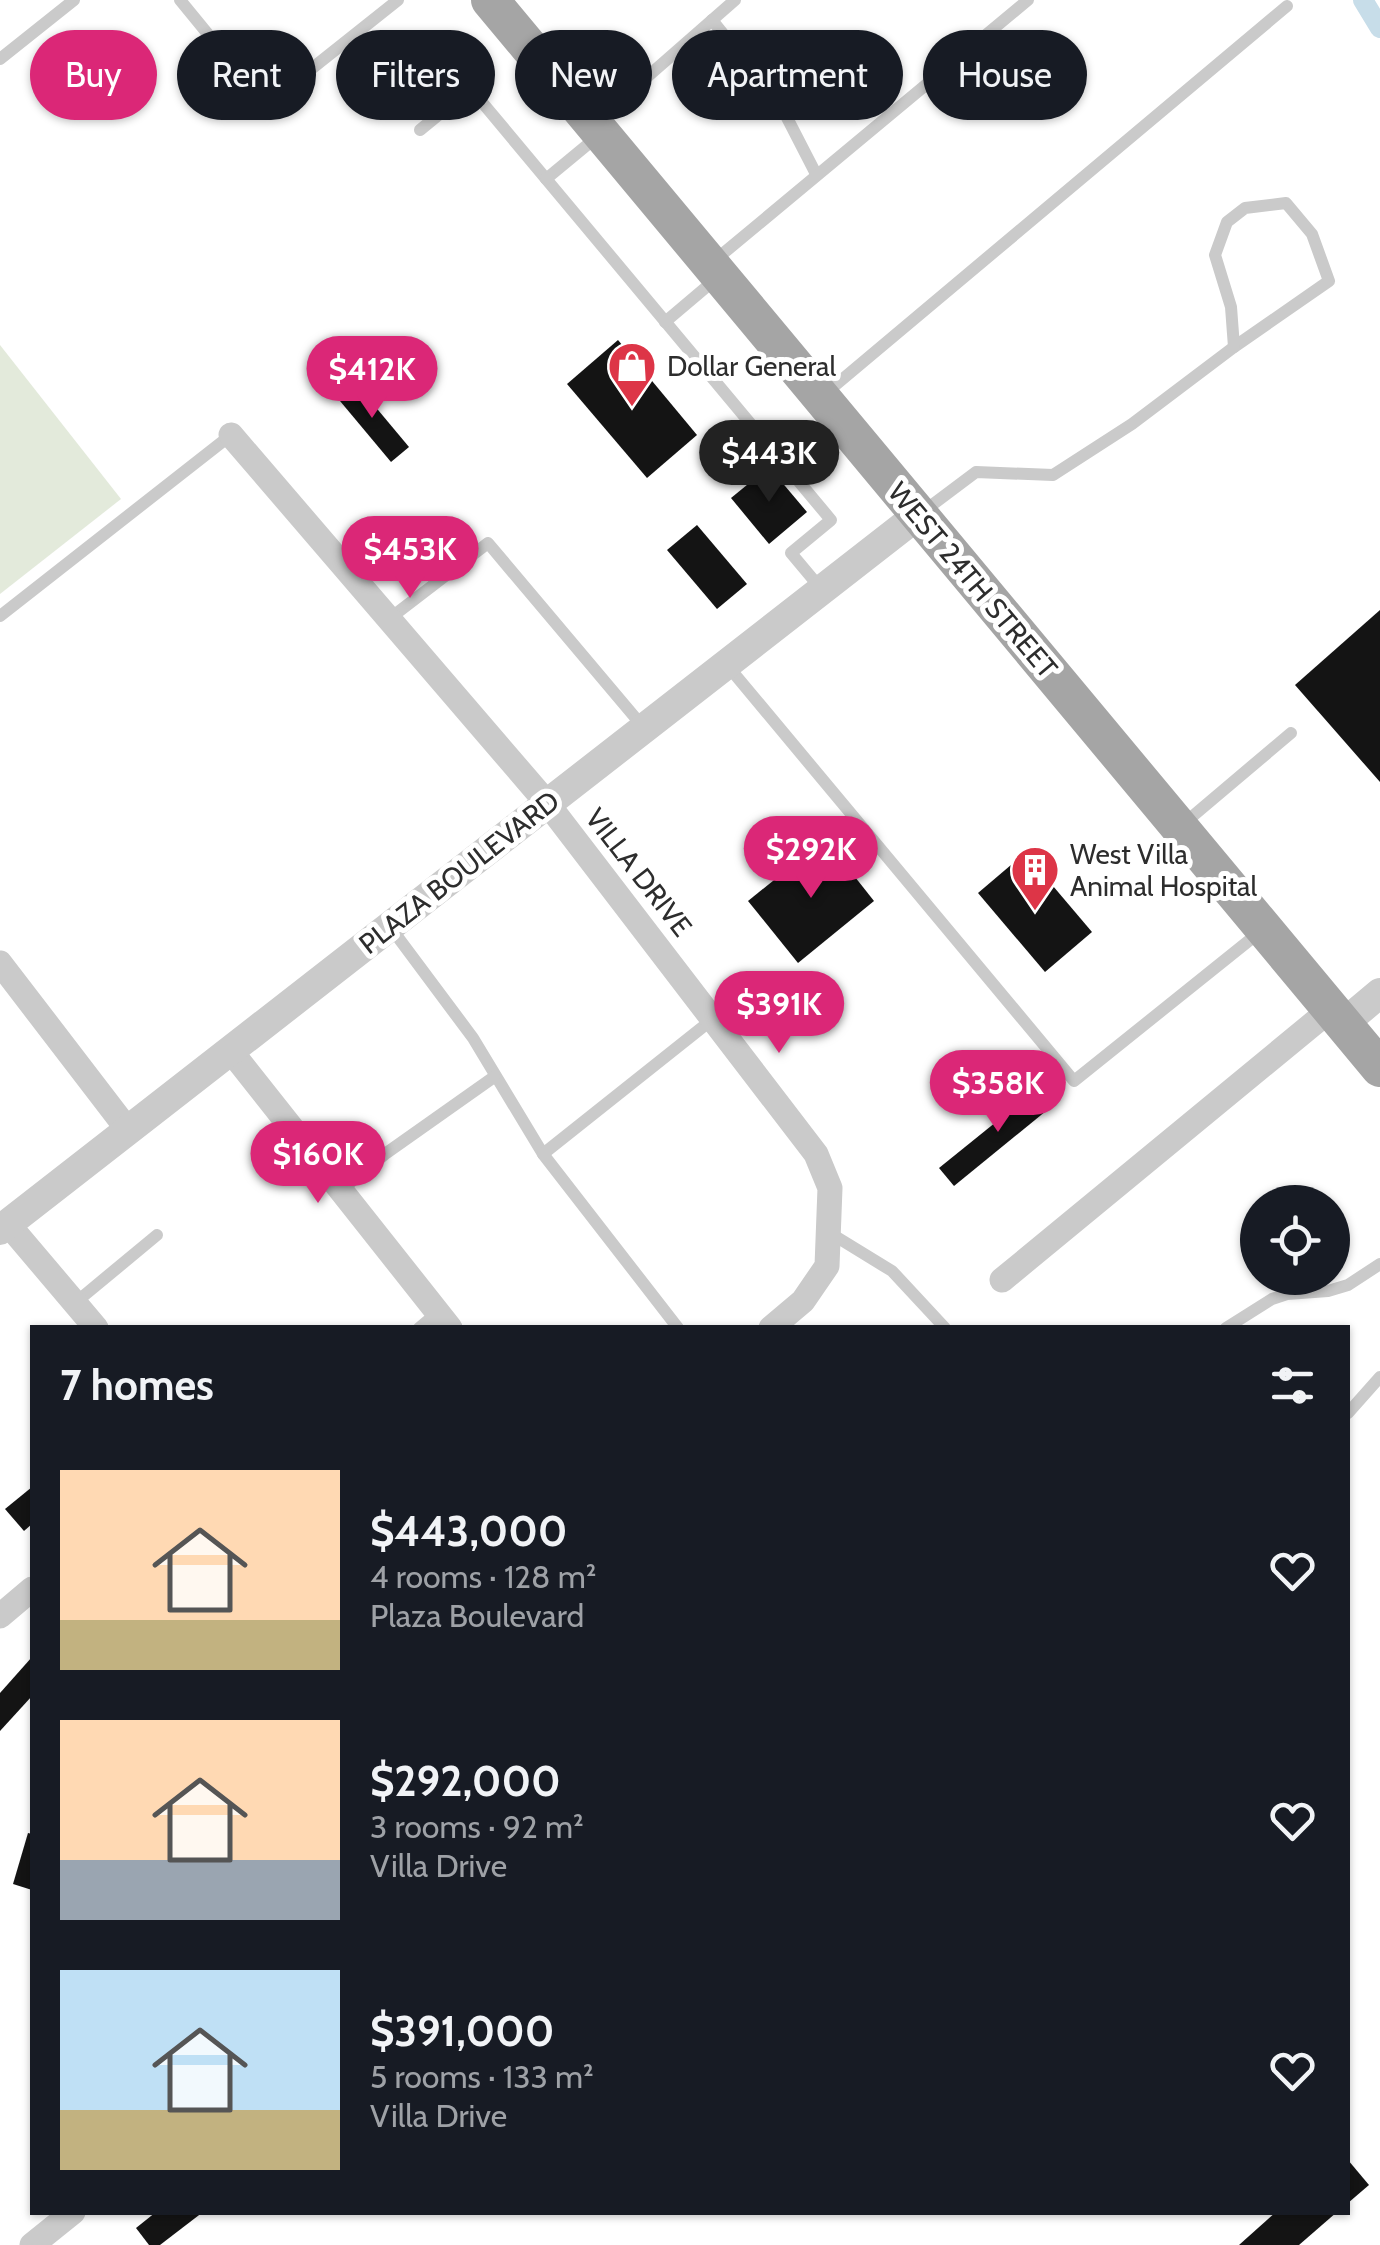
<!DOCTYPE html>
<meta charset="utf-8">
<style>
body{margin:0;font-family:Cabin,sans-serif;background:#20242c;color:#f1f3f6;height:100vh;display:flex;flex-direction:column;font-size:38px;white-space:nowrap}
*{box-sizing:border-box;margin:0}
p{font-size:32px;color:#9ea1a6}
.icon{flex:none;width:55px;height:55px;fill:none;stroke:currentColor;stroke-width:2;stroke-linecap:round;stroke-linejoin:round}
.map{position:relative;flex:1;overflow:hidden}
.sheet{position:absolute;left:30px;top:1325px;width:1320px;height:890px;display:flex;flex-direction:column;background:#171b24;border-radius:0px;box-shadow:0 2px 8px #0004}
.sheet>*{flex:none}
.guide{position:absolute;left:30px;top:30px;width:1320px;height:90px;display:flex;gap:20px}
.tools{position:absolute;left:1240px;top:1185px;display:grid;gap:20px}
.tools a{display:grid;place-items:center;width:110px;height:110px;border-radius:50%;background:#171b24;box-shadow:0 2px 8px #0004;font-size:50px}
.price{position:absolute;translate:-50% -85px;padding:0 22px;border-radius:35px;background:#db2777;color:#fff;font-size:32px;line-height:65px;filter:drop-shadow(0 2px 5px #0008)}
.price::after{content:'';position:absolute;left:50%;top:60px;width:30px;height:22px;margin-left:-15px;background:inherit;clip-path:polygon(0 0,100% 0,50% 100%)}
.price.selected{background:#222;color:#fff}
ul{padding:0;list-style:none}
li{display:flex;align-items:center;gap:30px;height:250px;padding:0 30px}
li span{display:grid;place-items:center;flex:none;width:280px;height:200px;border-radius:0px;color:#555}
li>.icon{margin-inline-start:auto}
span .icon{width:120px;height:120px;fill:#fffc;stroke-width:1}
li b{font-size:42px}
h2{display:flex;justify-content:space-between;align-items:center;height:120px;padding:0 30px;font-size:42px}
.tag{padding:0 35px;border-radius:45px;background:#171b24;box-shadow:0 2px 8px #0004;font-size:35px;line-height:90px}
.tag.selected{background:#db2777;color:#fff}
.map>svg:first-child{display:block}
.green{fill:#e3eadb}
.lines{fill:none;stroke-linecap:round;stroke-linejoin:round}
.canal{stroke:#c7dde9;stroke-width:20}
.building{fill:#141414}
.service{stroke:#cacaca;stroke-width:12}
.minor{stroke:#cacaca;stroke-width:25}
.tertiary{stroke:#cacaca;stroke-width:30}
.primary{stroke:#a5a5a5;stroke-width:38}
.labels{text-anchor:middle;dominant-baseline:central;stroke-width:10;stroke-linejoin:round;paint-order:stroke}
.poi-label{font-size:28px;fill:#2d2d2d;stroke:#fff;text-anchor:start}
.street-label{font-size:28px;fill:#2d2d2d;stroke:#fff}
</style>
<div class="map">
<svg width="1380" height="2245" viewBox="0 0 1380 2245">
<rect width="100%" height="100%" fill="#fff"/>
<path class="green" d="M0 345 121 499 0 594Z"/>
<g class="lines">
<path class="canal" d="M1363 0 1380 28"/>
</g>
<g class="building">
<path d="M618 340 697 435 647 478 567 384Z"/>
<path d="M353 380 409 447 391 462 335 395Z"/>
<path d="M769 467 807 512 769 544 731 498Z"/>
<path d="M697 525 747 584 717 609 667 550Z"/>
<path d="M1380 610V782L1295 685Z"/>
<path d="M825 839 874 901 798 963 748 901Z"/>
<path d="M1025 853 1092 932 1045 972 978 893Z"/>
<path d="M1043 1084 1057 1102 954 1186 939 1168Z"/>
<path d="M32 1487V1524L24 1531 5 1509Z"/>
<path d="M32 1657V1696L0 1731V1693Z"/>
<path d="M28 1833 32 1834V1890L13 1884Z"/>
<path d="M1348 2160 1369 2185 1348 2203Z"/>
<path d="M156 2212H203L160 2245H149L136 2228Z"/>
<path d="M1276 2212H1337L1299 2245H1239Z"/>
</g>
<g class="lines">
<g class="service">
<path d="M180 0 266 105 398 0"/>
<path d="M712 20 781 106 816 174"/>
<path d="M0 59 74 0"/>
<path d="M598 120 735 0"/>
<path d="M420 130 459 98 470 95 481 101 831 520 791 553 822 590"/>
<path d="M546 179 598 136"/>
<path d="M1286 203 1312 234 1329 281 1234 347 1231 307 1215 255 1227 222 1245 208Z"/>
<path d="M714 261 1028 0"/>
<path d="M665 322 717 278"/>
<path d="M826 393 1287 6"/>
<path d="M920 514 976 472 1053 475 1132 424 1234 347"/>
<path d="M0 616 231 435"/>
<path d="M389 619 488 543 644 728"/>
<path d="M727 665 1074 1081 1261 931"/>
<path d="M1181 826 1291 733"/>
<path d="M391 928 473 1038 543 1154 678 1328"/>
<path d="M543 1154 714 1018"/>
<path d="M341 1190 385 1154 494 1077"/>
<path d="M830 1233 892 1271 945 1328"/>
<path d="M75 1303 157 1235"/>
<path d="M419 1328 438 1312"/>
<path d="M1226 1328 1272 1299 1287 1294 1328 1291 1348 1285 1380 1264"/>
<path d="M1348 1413 1380 1377"/>
</g>
<g class="minor">
<path d="M231 435 547 803 816 1154 830 1188 827 1266 803 1301 771 1328"/>
<path d="M0 963 128 1130"/>
<path d="M230 1050 450 1328"/>
<path d="M8 1224 96 1328"/>
<path d="M1002 1280 1331 1009"/>
<path d="M0 1616 32 1589"/>
<path d="M32 2245 73 2212"/>
</g>
<g class="tertiary">
<path d="M1343 1024 1380 993"/>
<path d="M0 1230 918 515"/>
</g>
<path class="primary" d="M490 0 1380 1068"/>
</g>
<defs>
<g id="shop-pin" transform="scale(2.5)"><path d="M0 17L-7.5 6A9.5 9.5 0 1 1 7.5 6Z" fill="#dd3547" stroke="#fff"/><path d="M-5-2.5h2.3a2.7 3.5 0 0 1 5.4 0H5L5.5 6h-11ZM-1.5-2.5h3a1.5 2.3 0 0 0-3 0Z" fill="#fff"/></g>
<g id="building-pin" transform="scale(2.5)"><path d="M0 17L-7.5 6A9.5 9.5 0 1 1 7.5 6Z" fill="#dd3547" stroke="#fff"/><path d="M-4-6H4V6H1V3H-1V6H-4ZM-2.5-4.3h1.7v1.8h-1.7ZM.8-4.3h1.7v1.8H.8ZM-2.5-1h1.7V.8h-1.7ZM.8-1h1.7V.8H.8Z" fill="#fff"/></g>
</defs>
<g fill-rule="evenodd">
<use href="#shop-pin" x="632" y="366"/>
<use href="#building-pin" x="1035" y="870"/>
</g>
<g class="labels">
<g class="poi-label">
<text x="667" y="366">Dollar General</text>
<text x="1070" y="854">West Villa<tspan x="1070" dy="32">Animal Hospital</tspan></text>
</g>
<g class="street-label">
<text transform="translate(973 580) rotate(50)">WEST 24TH STREET</text>
<text transform="translate(459 872) rotate(-38)">PLAZA BOULEVARD</text>
<text transform="translate(639 872) rotate(52)">VILLA DRIVE</text>
</g>
</g>
</svg>
<div class="tools">
<a><svg class="icon" aria-label="locate" viewBox="0 0 24 24"><circle cx="12" cy="12" r="6"/><path d="M12 2v4M12 18v4M2 12h4M18 12h4"/></svg></a>
</div>
<b class="price" style="left:372px;top:421px">$412K</b>
<b class="price selected" style="left:769px;top:505px">$443K</b>
<b class="price" style="left:410px;top:601px">$453K</b>
<b class="price" style="left:811px;top:901px">$292K</b>
<b class="price" style="left:779px;top:1056px">$391K</b>
<b class="price" style="left:998px;top:1135px">$358K</b>
<b class="price" style="left:318px;top:1206px">$160K</b>
<div class="guide">
<a class="tag selected">Buy</a>
<a class="tag">Rent</a>
<a class="tag">Filters</a>
<a class="tag">New</a>
<a class="tag">Apartment</a>
<a class="tag">House</a>
</div>
<section class="sheet">
<h2>7 homes<svg class="icon" aria-label="filters" viewBox="0 0 24 24"><path d="M4 7h16M4 17h16"/><circle cx="9" cy="7" r="2"/><circle cx="15" cy="17" r="2"/></svg></h2>
<ul>
<li><span style="background:linear-gradient(#ffd9b3 75%,#c2b280 0)"><svg class="icon" aria-label="home" viewBox="0 0 24 24"><path d="M3 11l9-7 9 7M6 9v11h12V9"/></svg></span><div><b>$443,000</b><p>4 rooms · 128 m²</p><p>Plaza Boulevard</p></div><svg class="icon" aria-label="heart" viewBox="0 0 24 24"><path d="M12 20l-8-8c-3-5 5-10 8-4 3-6 11-1 8 4z"/></svg></li>
<li><span style="background:linear-gradient(#ffd9b3 70%,#9aa5b1 0)"><svg class="icon" aria-label="home" viewBox="0 0 24 24"><path d="M3 11l9-7 9 7M6 9v11h12V9"/></svg></span><div><b>$292,000</b><p>3 rooms · 92 m²</p><p>Villa Drive</p></div><svg class="icon" aria-label="heart" viewBox="0 0 24 24"><path d="M12 20l-8-8c-3-5 5-10 8-4 3-6 11-1 8 4z"/></svg></li>
<li><span style="background:linear-gradient(#bfe0f5 70%,#c2b280 0)"><svg class="icon" aria-label="home" viewBox="0 0 24 24"><path d="M3 11l9-7 9 7M6 9v11h12V9"/></svg></span><div><b>$391,000</b><p>5 rooms · 133 m²</p><p>Villa Drive</p></div><svg class="icon" aria-label="heart" viewBox="0 0 24 24"><path d="M12 20l-8-8c-3-5 5-10 8-4 3-6 11-1 8 4z"/></svg></li>
</ul>
</section>
</div>
